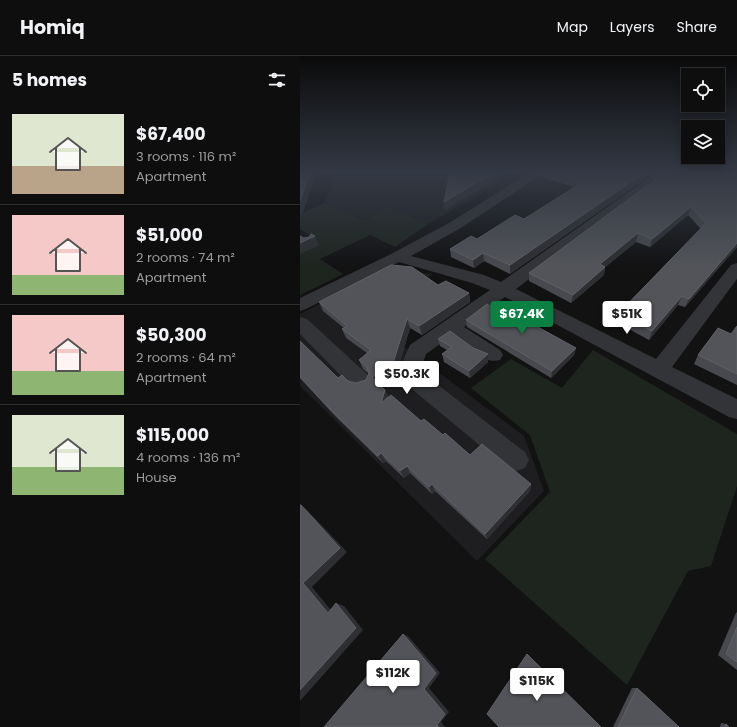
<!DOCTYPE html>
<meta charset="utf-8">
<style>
body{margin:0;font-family:Poppins,sans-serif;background:#1c1c1c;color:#f1f3f6;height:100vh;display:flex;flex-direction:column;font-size:15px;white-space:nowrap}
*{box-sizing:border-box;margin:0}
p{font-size:13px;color:#9b9c9e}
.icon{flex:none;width:22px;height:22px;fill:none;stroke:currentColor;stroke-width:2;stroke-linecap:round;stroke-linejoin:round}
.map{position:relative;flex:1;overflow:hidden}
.drawer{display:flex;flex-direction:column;background:#0e0e0e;width:300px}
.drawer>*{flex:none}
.fabs{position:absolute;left:381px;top:12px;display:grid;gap:8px}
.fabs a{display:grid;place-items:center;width:44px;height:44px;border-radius:0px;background:#0e0e0e;box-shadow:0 2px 10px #0003,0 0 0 1px #2e2e2e;font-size:20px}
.price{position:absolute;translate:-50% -34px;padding:0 9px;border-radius:4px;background:#fff;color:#222;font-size:13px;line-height:26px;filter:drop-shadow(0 1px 2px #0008)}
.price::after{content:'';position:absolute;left:50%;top:24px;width:12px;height:9px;margin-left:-6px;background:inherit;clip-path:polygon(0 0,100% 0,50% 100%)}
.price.selected{background:#0b8043;color:#fff}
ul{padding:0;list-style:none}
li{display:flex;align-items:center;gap:12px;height:100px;padding:0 12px}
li+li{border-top:1px solid #2e2e2e}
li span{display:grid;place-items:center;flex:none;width:112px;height:80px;border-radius:0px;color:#555}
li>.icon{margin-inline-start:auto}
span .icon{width:48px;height:48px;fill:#fffc;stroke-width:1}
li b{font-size:17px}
h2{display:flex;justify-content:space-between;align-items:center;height:48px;padding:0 12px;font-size:17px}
header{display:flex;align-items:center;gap:24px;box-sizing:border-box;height:56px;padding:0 20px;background:#0e0e0e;border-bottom:1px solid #2e2e2e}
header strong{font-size:19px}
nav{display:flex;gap:22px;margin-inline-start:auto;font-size:14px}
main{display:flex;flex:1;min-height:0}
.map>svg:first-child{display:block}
.built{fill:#1e1e20}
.green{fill:#1e251f}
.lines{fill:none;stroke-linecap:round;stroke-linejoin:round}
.minor{fill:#333438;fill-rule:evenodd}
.wall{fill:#48494e}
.shaded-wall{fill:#2e2f32}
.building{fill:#525459;stroke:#5f6167}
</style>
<header>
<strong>Homiq</strong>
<nav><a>Map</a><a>Layers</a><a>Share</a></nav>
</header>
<main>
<section class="drawer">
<h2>5 homes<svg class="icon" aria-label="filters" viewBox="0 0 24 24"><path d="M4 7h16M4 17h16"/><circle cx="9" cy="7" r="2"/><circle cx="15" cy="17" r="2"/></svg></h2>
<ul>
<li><span style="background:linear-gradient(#dfe7d0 65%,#b9a48a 0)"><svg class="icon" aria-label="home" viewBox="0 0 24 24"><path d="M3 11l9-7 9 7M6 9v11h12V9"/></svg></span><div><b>$67,400</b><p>3 rooms · 116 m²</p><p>Apartment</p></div></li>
<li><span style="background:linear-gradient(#f6c9c9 75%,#8fb573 0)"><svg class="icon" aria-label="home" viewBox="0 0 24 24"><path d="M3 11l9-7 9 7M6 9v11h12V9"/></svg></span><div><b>$51,000</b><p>2 rooms · 74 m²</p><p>Apartment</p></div></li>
<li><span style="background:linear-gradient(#f6c9c9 70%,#8fb573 0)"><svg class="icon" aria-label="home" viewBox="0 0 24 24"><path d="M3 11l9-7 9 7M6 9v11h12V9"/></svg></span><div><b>$50,300</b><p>2 rooms · 64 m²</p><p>Apartment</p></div></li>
<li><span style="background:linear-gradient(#dfe7d0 65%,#8fb573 0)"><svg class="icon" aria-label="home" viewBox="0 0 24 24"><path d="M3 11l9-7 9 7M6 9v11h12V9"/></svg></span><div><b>$115,000</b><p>4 rooms · 136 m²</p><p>House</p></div></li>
</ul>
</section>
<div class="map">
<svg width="437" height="671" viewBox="0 0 437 671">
<rect width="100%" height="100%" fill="#121213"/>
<g class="built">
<path d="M37 117H217L128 168 89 151 64 164 25 147Z"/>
<path d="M100 214 133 218 67 263 224 380 244 435 177 505 0 330V258L86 215Z"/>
</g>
<g class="green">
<path d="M25 147 64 164 89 151 128 168 95 191 70 179 20 203 43 218 0 239V193L18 184 0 173V158Z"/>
<path d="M293 294 437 378V430L411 510 388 515 327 629 185 503 250 436 230 379 171 332 211 303 262 332Z"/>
</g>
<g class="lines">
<g class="minor">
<path d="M229 117H244L159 173 111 200 184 219 201 226 356 117H370L216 233 356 303 431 209 437 207V223L372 311 437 343V363L429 361 205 241 164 271 200 294 203 299 200 304C183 309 165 290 151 280L126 298 120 315 225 396 229 404 225 412 216 415 207 412 101 324 97 318 110 289 190 234 172 227 99 206 6 253 0 255V242L91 198 149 167Z"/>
<path d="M0 261 7 263 69 320 72 326 69 332 61 334 53 332 0 278Z"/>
</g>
</g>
<g class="wall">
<path d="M142 117H206L145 154 144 146 149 120Z"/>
<path d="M241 117H353L210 218 184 205 174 212 151 201 150 193 177 183 224 163 274 131 241 121Z"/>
<path d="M437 117V191L385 251 378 249 349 284 316 266 318 258 401 173 388 159 350 191 336 186 305 211 304 219 271 247 229 225V217Z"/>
<path d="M138 229 169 237 170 246 122 279 110 272 96 319 79 328 85 334 88 341 121 365 143 379 170 399 231 428 230 435 187 483 135 435 132 438 110 417 104 422 86 405 83 407 35 360 0 322V285L38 322 56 327 66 324 69 318 63 313 59 304 67 297 46 282 42 273 44 272 23 255 19 246Z"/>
<path d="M194 253 239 272 276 292 274 299 251 322 167 271 166 264Z"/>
<path d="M437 270V329L394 308 398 299 431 278Z"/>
<path d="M138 283 188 306 170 322 144 306 142 298 147 294 140 290Z"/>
<path d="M437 556V614L418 599 436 557Z"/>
<path d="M332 632H337L379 671H313Z"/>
<path d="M421 667 426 668 429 671H420Z"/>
</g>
<g class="shaded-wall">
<path d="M10 117H16L3 157 0 160V145Z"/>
<path d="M193 117H206L145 154 144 146Z"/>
<path d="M344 117H353L210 218V209Z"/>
<path d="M391 151 388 159 350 191 352 183Z"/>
<path d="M338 177 336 186 298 217 300 208Z"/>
<path d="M15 180 19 189 0 198V187Z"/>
<path d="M437 187V191L385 251 389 243Z"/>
<path d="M183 197 184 205 174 212 173 204Z"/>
<path d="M305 211 304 219 271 247 273 239Z"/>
<path d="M169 237 170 246 122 279 119 270Z"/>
<path d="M382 240 378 249 349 284 352 275Z"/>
<path d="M107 263 110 272 96 319 76 330 72 321Z"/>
<path d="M240 267 239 274 236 270Z"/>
<path d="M276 292 274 299 251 322 252 315Z"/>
<path d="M188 298V306L170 322 169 315Z"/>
<path d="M85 334 89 342 81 347Z"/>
<path d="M81 397 86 405 83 407 78 400Z"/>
<path d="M107 410 110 417 104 422 100 415Z"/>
<path d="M132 428 135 435 132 438 129 431Z"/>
<path d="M231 428 230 435 187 483 185 478Z"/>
<path d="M1 449 8 455 47 496 12 531 35 559 28 557 3 527Z"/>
<path d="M36 547 44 550 63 574 0 645V634Z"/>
<path d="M103 578 108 580 140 617 129 632 149 656 141 666 145 671H139L137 669 124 633Z"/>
</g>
<g class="building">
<path d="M0 117H10L0 145Z"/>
<path d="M150 117H193L144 146Z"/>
<path d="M254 117H344L210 209 183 197 173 204 150 193 171 180 177 183 215 159 224 163 283 126Z"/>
<path d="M364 117H437V187L389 243 382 240 352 275 318 258 406 167 391 151 352 183 338 177 300 208 305 211 273 239 229 217Z"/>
<path d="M11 178 15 180 0 187V180L4 182 9 181Z"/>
<path d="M91 209 112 211 138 229 146 225 169 237 119 270 107 263 92 310 72 321 85 334 81 347 91 339 121 365 124 363 143 379 145 377 170 399 182 388 231 428 185 478 132 428 129 431 107 410 100 415 81 397 78 400 29 352 0 321V285L38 322 42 319 48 325 56 327 66 324 69 317 66 310 59 304 71 294 42 273 47 270 19 246Z"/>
<path d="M202 247 240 267 236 270 276 292 252 315 166 264 187 248 194 253Z"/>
<path d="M437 270V318L398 299 418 272 431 278Z"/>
<path d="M150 275 173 292 188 298 169 315 142 298 152 291 138 283Z"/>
<path d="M0 449H1L40 492 3 527 28 557 36 547 56 572 0 634Z"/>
<path d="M437 571V606L426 598Z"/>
<path d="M103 578 136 617 124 633 145 658 137 669 139 671H24Z"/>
<path d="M227 598 301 671H199L187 658Z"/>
<path d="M337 632 379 671H318Z"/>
<path d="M426 668 429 671H425Z"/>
</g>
<linearGradient id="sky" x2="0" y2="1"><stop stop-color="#0a0a0a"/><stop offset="0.55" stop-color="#333944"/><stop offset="1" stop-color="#333944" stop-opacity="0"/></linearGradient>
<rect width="437" height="211" fill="url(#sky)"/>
</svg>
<div class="fabs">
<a><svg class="icon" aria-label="locate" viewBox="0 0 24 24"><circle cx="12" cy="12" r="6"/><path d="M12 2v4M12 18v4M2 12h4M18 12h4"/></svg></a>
<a><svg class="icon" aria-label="layers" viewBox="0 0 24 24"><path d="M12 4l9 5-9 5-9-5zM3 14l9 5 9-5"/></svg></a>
</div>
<b class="price selected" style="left:222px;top:279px">$67.4K</b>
<b class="price" style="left:327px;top:279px">$51K</b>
<b class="price" style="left:107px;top:339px">$50.3K</b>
<b class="price" style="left:93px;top:638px">$112K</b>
<b class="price" style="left:237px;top:646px">$115K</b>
</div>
</main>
